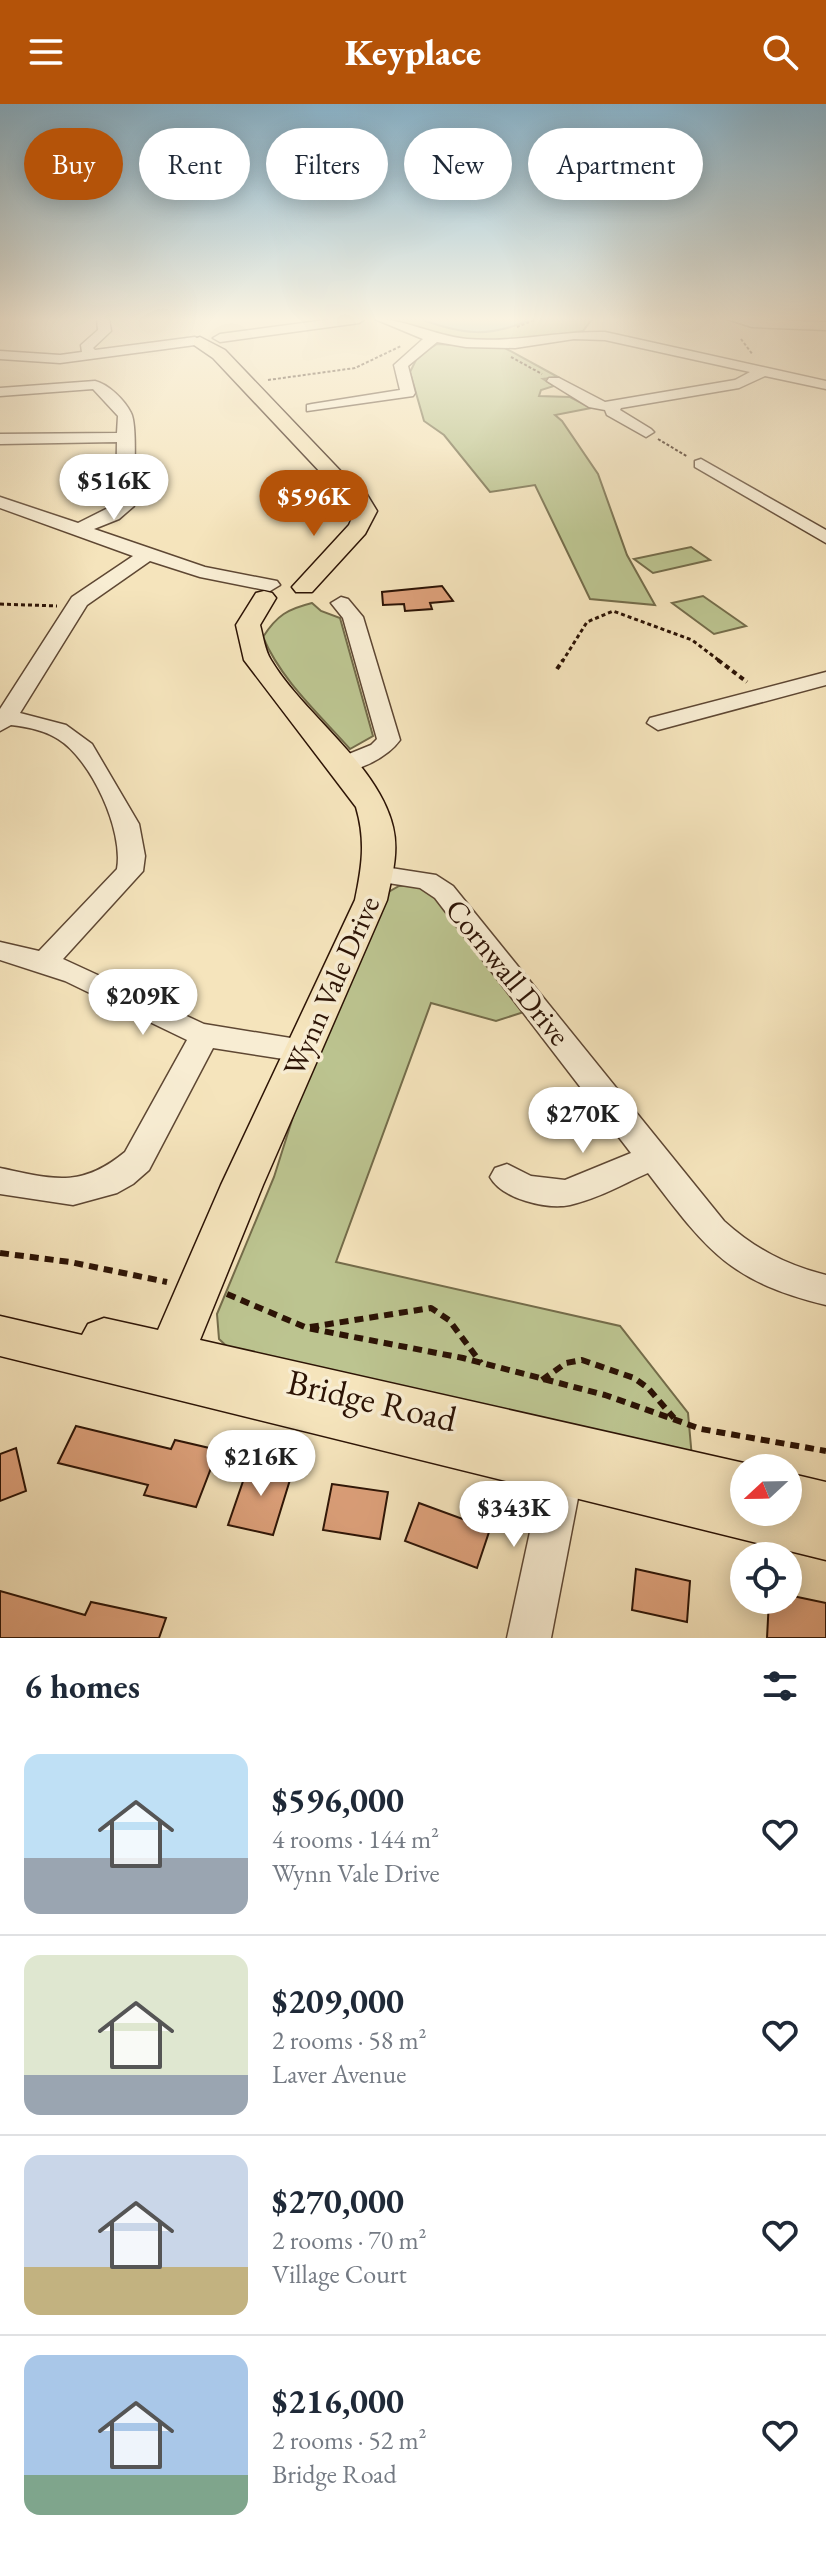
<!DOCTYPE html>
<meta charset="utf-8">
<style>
body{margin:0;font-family:"EB Garamond",serif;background:#f2f2f3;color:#1f2937;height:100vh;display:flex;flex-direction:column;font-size:30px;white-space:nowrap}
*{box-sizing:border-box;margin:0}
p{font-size:26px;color:#747a83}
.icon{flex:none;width:44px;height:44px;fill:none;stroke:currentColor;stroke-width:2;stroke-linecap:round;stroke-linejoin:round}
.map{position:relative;height:1534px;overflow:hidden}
.drawer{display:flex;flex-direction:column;background:#fff;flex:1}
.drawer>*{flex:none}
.banner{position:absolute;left:24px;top:24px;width:778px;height:72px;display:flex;gap:16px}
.needle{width:52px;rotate:248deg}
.fabs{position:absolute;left:730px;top:1350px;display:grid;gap:16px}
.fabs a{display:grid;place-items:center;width:72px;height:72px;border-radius:50%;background:#fff;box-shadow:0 4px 20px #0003;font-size:40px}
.price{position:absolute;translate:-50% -68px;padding:0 18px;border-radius:28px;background:#fff;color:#222;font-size:26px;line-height:52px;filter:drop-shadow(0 2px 4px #0008)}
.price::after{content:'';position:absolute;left:50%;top:48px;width:24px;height:18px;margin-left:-12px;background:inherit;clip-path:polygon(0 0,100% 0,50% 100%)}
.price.selected{background:#b45309;color:#fff}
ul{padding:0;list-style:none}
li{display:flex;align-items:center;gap:24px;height:200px;padding:0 24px}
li+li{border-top:2px solid #e0e1e3}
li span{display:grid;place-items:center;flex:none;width:224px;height:160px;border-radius:16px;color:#555}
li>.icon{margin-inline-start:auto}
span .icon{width:96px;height:96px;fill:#fffc;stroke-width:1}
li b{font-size:34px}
h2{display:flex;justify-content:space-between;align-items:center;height:96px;padding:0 24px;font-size:34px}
.chip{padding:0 28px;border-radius:36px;background:#fff;box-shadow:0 4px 20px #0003;font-size:28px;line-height:72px}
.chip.selected{background:#b45309;color:#fff}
header{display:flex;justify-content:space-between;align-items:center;height:104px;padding:0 24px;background:#b45309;color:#fff;font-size:36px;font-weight:800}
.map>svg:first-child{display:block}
.green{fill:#bcc490;stroke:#746c4a;stroke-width:2}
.water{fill:#9cbeb4;stroke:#6f7a6e;stroke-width:2}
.building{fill:#dea17b;stroke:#2c1305;stroke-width:2}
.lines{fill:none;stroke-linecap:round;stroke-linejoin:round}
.minor-casing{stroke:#5e4733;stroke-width:3}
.major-casing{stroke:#2c1305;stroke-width:3}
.path-far3{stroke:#2c1305;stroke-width:2;stroke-dasharray:3 2;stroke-linecap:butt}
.path-far2{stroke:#2c1305;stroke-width:3;stroke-dasharray:4 3;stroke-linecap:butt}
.path-far1{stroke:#2c1305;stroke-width:4;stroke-dasharray:5 4;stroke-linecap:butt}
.path{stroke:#2c1305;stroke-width:6;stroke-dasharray:9 6;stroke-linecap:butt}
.minor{fill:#f8edd3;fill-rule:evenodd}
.major{fill:#f5e4bc;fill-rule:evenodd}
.labels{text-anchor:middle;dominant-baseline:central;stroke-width:7;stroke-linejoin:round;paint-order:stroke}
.street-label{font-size:30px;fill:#2c1305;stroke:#f8edd3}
.near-street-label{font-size:36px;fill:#2c1305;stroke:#f8edd3}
</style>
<header><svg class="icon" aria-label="menu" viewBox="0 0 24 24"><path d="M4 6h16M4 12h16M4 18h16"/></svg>Keyplace<svg class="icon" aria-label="search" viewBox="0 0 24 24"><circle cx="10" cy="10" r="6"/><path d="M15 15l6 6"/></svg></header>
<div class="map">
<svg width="826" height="1534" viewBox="0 0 826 1534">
<rect width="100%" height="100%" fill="#f5e4bc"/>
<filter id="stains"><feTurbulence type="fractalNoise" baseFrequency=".0025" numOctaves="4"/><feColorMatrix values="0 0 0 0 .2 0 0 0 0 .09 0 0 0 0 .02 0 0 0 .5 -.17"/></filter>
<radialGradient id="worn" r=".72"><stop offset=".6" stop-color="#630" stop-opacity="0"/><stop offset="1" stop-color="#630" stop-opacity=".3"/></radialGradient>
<g class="green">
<path d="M396 215H592L583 227C522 235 450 250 396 215Z"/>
<path d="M437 240 505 244 558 273 543 275 554 282 541 286 539 292 570 293 591 304 555 311 562 317 598 370 627 451 655 501 590 495 535 381 490 388 444 331 424 317 410 268 418 252Z"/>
<path d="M691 443 710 456 653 469 634 455Z"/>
<path d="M703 492 746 522 714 530 672 499Z"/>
<path d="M312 499 321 507 340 514 373 632 350 645C319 610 281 576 263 533 277 511 288 505 312 499Z"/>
<path d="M412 781 429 786 524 908 496 917 431 899 336 1158 620 1222 688 1309 692 1354 234 1249 219 1235 217 1210 274 1073 305 975 385 790 399 782Z"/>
</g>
<path class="water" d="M420 215H532C489 234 464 231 420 215Z"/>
<g class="building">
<path d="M442 482 453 497 430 499 432 505 405 507 404 500 383 501 382 488Z"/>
<path d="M76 1322 171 1345 175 1336 218 1346 196 1403 144 1391 148 1381 58 1359Z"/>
<path d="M16 1344 26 1387 0 1397V1350Z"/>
<path d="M250 1357 293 1366 273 1431 228 1421Z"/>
<path d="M332 1380 388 1388 380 1435 323 1426Z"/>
<path d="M419 1399 490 1425 477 1464 405 1437Z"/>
<path d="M636 1465 690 1477 687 1518 632 1506Z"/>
<path d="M0 1487 85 1511 91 1498 166 1514 159 1534H0Z"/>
<path d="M788 1491 826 1499V1534H767L769 1496H788Z"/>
</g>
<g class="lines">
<g class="minor-casing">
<g id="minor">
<path d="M97 215H109L111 227 93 244 95 246 195 233 202 237 195 241 60 259 0 255V247L60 251 82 248 81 241 98 226Z"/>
<path d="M333 215H365L359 219 220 238 213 234 220 230Z"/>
<path d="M375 215C405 215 435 232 467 235 513 239 558 227 605 228L826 277V285L765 272 739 284 621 304 620 306 651 325 654 328 646 333 607 311 605 306 589 303 547 277 549 274H559L605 298 735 276 750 268 605 236 574 235 515 244 466 243 437 238 408 262 415 289 413 292 307 307V301L312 300 400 286 394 261 423 235Z"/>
<path d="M727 215 826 218V226L752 223Z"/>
<path d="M95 277C108 280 125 296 131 309 138 322 133 383 134 402L119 415 94 425 205 463 277 477 280 481 270 487 200 473 150 457 87 501 20 609 66 621 92 640 139 720 145 752 143 767 63 855 204 920 303 936 314 939 318 947 314 955 303 958 213 944 149 1066 133 1080 117 1089 73 1101 0 1090V1064C53 1075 80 1085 125 1048L187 936 65 877 0 856V838L39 847 117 765C124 727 91 655 58 635 44 626 28 623 11 621L0 627V605L72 493 133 452 0 404V393L78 419 116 400 117 338 0 340V330L117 329 118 312 93 285 0 292V284Z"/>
<path d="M701 355 826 426V439L695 363V357Z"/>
<path d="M341 493 348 495 363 513 400 636C388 653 355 671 334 666L330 661 334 656 371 641 377 635 343 514 331 499Z"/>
<path d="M826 568V581L658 626 647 619 650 614Z"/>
<path d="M378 762 436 771 453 782 724 1117C755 1145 786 1161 826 1171V1201C728 1177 707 1146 648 1069 623 1080 597 1095 570 1101 547 1106 502 1095 490 1073L495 1064 507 1060 531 1072 565 1076 631 1049 435 794 420 784 369 776 365 770 369 764Z"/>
<path d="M563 1349 577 1355 583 1368 551 1534H507L543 1368 549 1355Z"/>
</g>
</g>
<g class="major-casing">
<g id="major">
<path d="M200 233 225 246 353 380 366 389 377 407 365 430 312 488H296L292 483 349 421 355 407 350 396 339 388 213 254 194 241V235Z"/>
<path d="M264 487 272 489 276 494 260 521C263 532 265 547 271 556 304 611 378 660 393 723 399 748 392 772 387 796L263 1081 200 1236 744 1359 756 1364H744V1408H788V1369L826 1378V1456L0 1252V1212L82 1231 88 1220 104 1214 158 1226 221 1081 355 796C362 762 366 737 356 703L244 556 236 521 256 489Z"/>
</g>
</g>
<g class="path-far3">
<path d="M517 223 537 215"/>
<path d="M741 235 753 251"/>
<path d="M511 253 542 270"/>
<path d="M268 276 355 264 401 242"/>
<path d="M658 335 688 353"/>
</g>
<g class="path-far2">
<path d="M0 500 57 502"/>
<path d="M562 558 587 518 613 507 692 536 721 558"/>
</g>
<g class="path-far1">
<path d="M718 556 747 578"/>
<path d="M557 565 563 556"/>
</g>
<g class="path">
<path d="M0 1149 70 1158 167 1178"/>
<path d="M227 1190 307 1224 463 1254 605 1291 701 1325 826 1347"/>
<path d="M310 1223 431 1204 449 1216 481 1259"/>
<path d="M542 1276 566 1259 582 1256 634 1274 648 1284 674 1314"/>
</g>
<use href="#minor" class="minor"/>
<use href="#major" class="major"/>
</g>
<linearGradient id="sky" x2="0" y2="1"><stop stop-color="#89b8d3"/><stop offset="0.5" stop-color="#faf3e1"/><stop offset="1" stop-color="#faf3e1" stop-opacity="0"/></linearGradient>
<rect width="826" height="430" fill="url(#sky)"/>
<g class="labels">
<g class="street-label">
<text transform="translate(508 868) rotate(51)">Cornwall Drive</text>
<text transform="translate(331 882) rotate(-66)">Wynn Vale Drive</text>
</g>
<g class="near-street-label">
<text transform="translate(372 1296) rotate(13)">Bridge Road</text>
</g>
</g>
<rect width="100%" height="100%" filter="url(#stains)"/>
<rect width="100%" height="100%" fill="url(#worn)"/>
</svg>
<div class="fabs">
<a><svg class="needle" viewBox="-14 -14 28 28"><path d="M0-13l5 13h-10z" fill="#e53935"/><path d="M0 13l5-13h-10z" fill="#747a83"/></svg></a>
<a><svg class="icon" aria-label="locate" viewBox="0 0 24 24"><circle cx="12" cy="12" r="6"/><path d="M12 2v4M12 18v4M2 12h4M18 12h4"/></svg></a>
</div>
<b class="price" style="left:114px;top:418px">$516K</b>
<b class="price selected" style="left:314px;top:434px">$596K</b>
<b class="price" style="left:143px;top:933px">$209K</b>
<b class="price" style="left:583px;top:1051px">$270K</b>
<b class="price" style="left:261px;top:1394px">$216K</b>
<b class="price" style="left:514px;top:1445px">$343K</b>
<div class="banner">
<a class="chip selected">Buy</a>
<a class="chip">Rent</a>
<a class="chip">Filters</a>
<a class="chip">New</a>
<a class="chip">Apartment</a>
</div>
</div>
<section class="drawer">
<h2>6 homes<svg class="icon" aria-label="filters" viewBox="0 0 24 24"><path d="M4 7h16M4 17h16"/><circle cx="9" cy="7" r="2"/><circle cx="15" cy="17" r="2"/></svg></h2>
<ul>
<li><span style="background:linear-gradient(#bfe0f5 65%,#9aa5b1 0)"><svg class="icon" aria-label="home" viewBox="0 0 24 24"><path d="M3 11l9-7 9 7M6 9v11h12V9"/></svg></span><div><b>$596,000</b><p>4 rooms · 144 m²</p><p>Wynn Vale Drive</p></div><svg class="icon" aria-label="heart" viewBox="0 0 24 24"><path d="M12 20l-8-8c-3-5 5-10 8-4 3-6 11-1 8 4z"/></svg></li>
<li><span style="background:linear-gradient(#dfe7d0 75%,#9aa5b1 0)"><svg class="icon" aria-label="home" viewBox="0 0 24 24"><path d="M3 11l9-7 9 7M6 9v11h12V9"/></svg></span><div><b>$209,000</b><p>2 rooms · 58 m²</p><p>Laver Avenue</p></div><svg class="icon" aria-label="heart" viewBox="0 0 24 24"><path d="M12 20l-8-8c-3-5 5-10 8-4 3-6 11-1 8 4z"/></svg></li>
<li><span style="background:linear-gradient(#c9d6e8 70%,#c2b280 0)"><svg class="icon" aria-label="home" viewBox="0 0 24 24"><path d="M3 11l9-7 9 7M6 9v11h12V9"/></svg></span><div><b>$270,000</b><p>2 rooms · 70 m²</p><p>Village Court</p></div><svg class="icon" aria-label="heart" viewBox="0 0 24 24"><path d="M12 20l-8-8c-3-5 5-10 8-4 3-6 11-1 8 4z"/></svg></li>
<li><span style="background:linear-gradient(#a9c7e8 75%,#7fa58c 0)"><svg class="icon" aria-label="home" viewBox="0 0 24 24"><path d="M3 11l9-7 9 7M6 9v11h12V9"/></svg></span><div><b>$216,000</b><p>2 rooms · 52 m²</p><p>Bridge Road</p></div><svg class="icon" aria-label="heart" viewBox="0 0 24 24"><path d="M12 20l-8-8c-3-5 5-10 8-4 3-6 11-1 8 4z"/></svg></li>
</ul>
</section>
